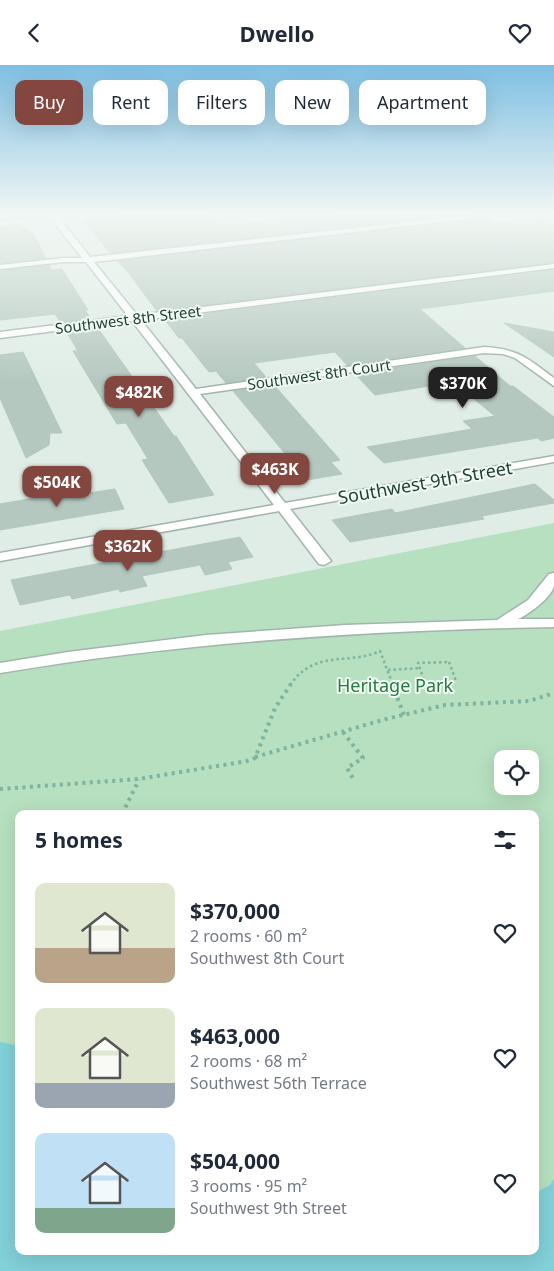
<!DOCTYPE html>
<meta charset="utf-8">
<style>
body{margin:0;font-family:"Noto Sans",sans-serif;background:#f2f2f3;color:#1f2937;height:100vh;display:flex;flex-direction:column;font-size:19px;white-space:nowrap}
*{box-sizing:border-box;margin:0}
p{font-size:16px;color:#747a83}
.icon{flex:none;width:28px;height:28px;fill:none;stroke:currentColor;stroke-width:2;stroke-linecap:round;stroke-linejoin:round}
.map{position:relative;flex:1;overflow:hidden}
.side{position:absolute;left:15px;top:745px;width:524px;height:445px;display:flex;flex-direction:column;background:#fff;border-radius:10px;box-shadow:0 5px 20px #0002}
.side>*{flex:none}
.banner{position:absolute;left:15px;top:15px;width:525px;height:45px;display:flex;gap:10px}
.controls{position:absolute;left:494px;top:685px;display:grid;gap:10px}
.controls a{display:grid;place-items:center;width:45px;height:45px;border-radius:10px;background:#fff;box-shadow:0 5px 20px #0002;font-size:25px}
.price{position:absolute;translate:-50% -42px;padding:0 11px;border-radius:10px;background:#844740;color:#fff;font-size:16px;line-height:32px;filter:drop-shadow(0 1px 2px #0008)}
.price::after{content:'';position:absolute;left:50%;top:30px;width:15px;height:11px;margin-left:-8px;background:inherit;clip-path:polygon(0 0,100% 0,50% 100%)}
.price.on{background:#222;color:#fff}
ul{padding:0;list-style:none}
li{display:flex;align-items:center;gap:15px;height:125px;padding:0 20px}
li span{display:grid;place-items:center;flex:none;width:140px;height:100px;border-radius:10px;color:#555}
li>.icon{margin-inline-start:auto}
span .icon{width:60px;height:60px;fill:#fffc;stroke-width:1}
li b{font-size:21px}
h2{display:flex;justify-content:space-between;align-items:center;height:60px;padding:0 20px;font-size:21px}
.tag{padding:0 18px;border-radius:10px;background:#fff;box-shadow:0 5px 20px #0002;font-size:18px;line-height:45px}
.tag.on{background:#844740;color:#fff}
header{display:flex;justify-content:space-between;align-items:center;height:65px;padding:0 20px;background:#fff;font-size:22px;font-weight:700}
.map>svg:first-child{display:block}
.green{fill:#b6e0bf;fill-rule:evenodd}
.water{fill:#82d0d8}
.building{fill:#b5c8bf;stroke:#b2c7bd}
.lines{fill:none;stroke-linecap:round;stroke-linejoin:round}
.minor-casing{stroke:#a2b5ad;stroke-width:3}
.path-far1{stroke:#7db39f;stroke-width:2.5;stroke-dasharray:2.5 3;stroke-linecap:butt}
.path{stroke:#7db39f;stroke-width:4;stroke-dasharray:3 4.5;stroke-linecap:butt}
.minor{fill:#fff;fill-rule:evenodd}
.labels{text-anchor:middle;dominant-baseline:central;stroke-width:4;stroke-linejoin:round;paint-order:stroke}
.far-street-label{font-size:15px;fill:#1f3f34;stroke:#f1f9f4}
.street-label{font-size:18px;fill:#1f3f34;stroke:#f1f9f4}
.park-label{font-size:18px;fill:#257a40;stroke:#f1f9f4}
</style>
<header><svg class="icon" aria-label="back" viewBox="0 0 24 24"><path d="M15 5l-7 7 7 7"/></svg>Dwello<svg class="icon" aria-label="heart" viewBox="0 0 24 24"><path d="M12 20l-8-8c-3-5 5-10 8-4 3-6 11-1 8 4z"/></svg></header>
<div class="map">
<svg width="554" height="1206" viewBox="0 0 554 1206">
<rect width="100%" height="100%" fill="#e0ede6"/>
<path class="green" d="M554 458V1206H0V566ZM502 694H530V721H502ZM19 749H535V1186H19Z"/>
<path class="water" d="M0 977 19 981V1186H410L425 1190 432 1186H535V1128L550 1120 554 1114V1206H0Z"/>
<g class="building">
<path d="M138 148H208L221 161 350 148H473L110 188 82 154Z"/>
<path d="M492 153V159L545 154 554 159V197L157 246 127 206 117 196Z"/>
<path d="M19 159 33 168 46 193 0 198V162Z"/>
<path d="M49 200 52 205 62 204 88 245H85L91 254 61 258 55 249 0 255V206Z"/>
<path d="M554 205V226L420 244 465 283 347 300 335 287 254 298 266 312 226 318 216 306 209 307 182 273H179L164 254Z"/>
<path d="M504 258 554 267V292Z"/>
<path d="M97 262 174 371H176L214 430 169 438 142 395 148 394 126 358 117 359 73 286H78L66 266Z"/>
<path d="M23 287 62 368H50L49 380 26 393 0 333V290Z"/>
<path d="M475 291 510 321H513L554 352V373L541 376 538 373 384 398 367 382 472 364 463 356 495 351 453 317 375 330 355 309Z"/>
<path d="M274 320 340 395 331 397 342 409 307 415 233 326Z"/>
<path d="M535 419 554 435V438L482 451 484 454 350 477 332 455 392 444 395 448Z"/>
<path d="M115 424 124 444 0 465V439L68 427 69 431Z"/>
<path d="M240 472 253 492 228 497 232 504 205 510 200 500 142 511 147 521 120 527 119 524 72 534 70 530 20 540 11 515Z"/>
</g>
<g class="lines">
<g class="minor-casing">
<g id="minor">
<path d="M22 148H62L57 150 90 192 493 148H519L94 197 137 250 554 199V203L141 255 196 324 484 282C519 284 527 293 554 313V321L515 293 503 289 484 288 200 329 285 438 554 391V397L290 444 331 496 324 500 319 499 279 446 0 496V488L274 440 132 256 0 273V267L128 251 86 197H64L0 204V200L64 193H82L49 151 0 154V150Z"/>
<path d="M554 508C554 512 554 517 554 521 551 533 529 549 518 554H554V562C368 565 184 577 0 608V598L68 587 206 570 345 560 497 555 528 535 549 509Z"/>
</g>
</g>
<g class="path-far1">
<path d="M449 597 456 616 425 618 418 598Z"/>
<path d="M388 605 420 603"/>
<path d="M290 620C316 583 349 601 380 586L393 620"/>
</g>
<g class="path">
<path d="M392 619 404 650"/>
<path d="M343 667 363 693 347 703 354 715"/>
<path d="M255 692 386 654 445 640 529 636 554 628"/>
<path d="M0 724 139 714 247 696 255 693 275 643 291 619"/>
<path d="M122 749 139 715"/>
</g>
<use href="#minor" class="minor"/>
</g>
<linearGradient id="sky" x2="0" y2="1"><stop stop-color="#7fbfe2"/><stop offset="0.47" stop-color="#f1f7f4"/><stop offset="1" stop-color="#f1f7f4" stop-opacity="0"/></linearGradient>
<rect width="554" height="317" fill="url(#sky)"/>
<g class="labels">
<g class="far-street-label">
<text transform="translate(128 254) rotate(-7)">Southwest 8th Street</text>
<text transform="translate(319 309) rotate(-8)">Southwest 8th Court</text>
</g>
<g class="street-label">
<text transform="translate(425 417) rotate(-10)">Southwest 9th Street</text>
</g>
<g class="park-label">
<text x="395" y="620">Heritage Park</text>
</g>
</g>
</svg>
<div class="controls">
<a><svg class="icon" aria-label="locate" viewBox="0 0 24 24"><circle cx="12" cy="12" r="6"/><path d="M12 2v4M12 18v4M2 12h4M18 12h4"/></svg></a>
</div>
<b class="price on" style="left:463px;top:344px">$370K</b>
<b class="price" style="left:139px;top:353px">$482K</b>
<b class="price" style="left:275px;top:430px">$463K</b>
<b class="price" style="left:57px;top:443px">$504K</b>
<b class="price" style="left:128px;top:507px">$362K</b>
<div class="banner">
<a class="tag on">Buy</a>
<a class="tag">Rent</a>
<a class="tag">Filters</a>
<a class="tag">New</a>
<a class="tag">Apartment</a>
</div>
<section class="side">
<h2>5 homes<svg class="icon" aria-label="filters" viewBox="0 0 24 24"><path d="M4 7h16M4 17h16"/><circle cx="9" cy="7" r="2"/><circle cx="15" cy="17" r="2"/></svg></h2>
<ul>
<li><span style="background:linear-gradient(#dfe7d0 65%,#b9a48a 0)"><svg class="icon" aria-label="home" viewBox="0 0 24 24"><path d="M3 11l9-7 9 7M6 9v11h12V9"/></svg></span><div><b>$370,000</b><p>2 rooms · 60 m²</p><p>Southwest 8th Court</p></div><svg class="icon" aria-label="heart" viewBox="0 0 24 24"><path d="M12 20l-8-8c-3-5 5-10 8-4 3-6 11-1 8 4z"/></svg></li>
<li><span style="background:linear-gradient(#dfe7d0 75%,#9aa5b1 0)"><svg class="icon" aria-label="home" viewBox="0 0 24 24"><path d="M3 11l9-7 9 7M6 9v11h12V9"/></svg></span><div><b>$463,000</b><p>2 rooms · 68 m²</p><p>Southwest 56th Terrace</p></div><svg class="icon" aria-label="heart" viewBox="0 0 24 24"><path d="M12 20l-8-8c-3-5 5-10 8-4 3-6 11-1 8 4z"/></svg></li>
<li><span style="background:linear-gradient(#bfe0f5 75%,#7fa58c 0)"><svg class="icon" aria-label="home" viewBox="0 0 24 24"><path d="M3 11l9-7 9 7M6 9v11h12V9"/></svg></span><div><b>$504,000</b><p>3 rooms · 95 m²</p><p>Southwest 9th Street</p></div><svg class="icon" aria-label="heart" viewBox="0 0 24 24"><path d="M12 20l-8-8c-3-5 5-10 8-4 3-6 11-1 8 4z"/></svg></li>
</ul>
</section>
</div>
